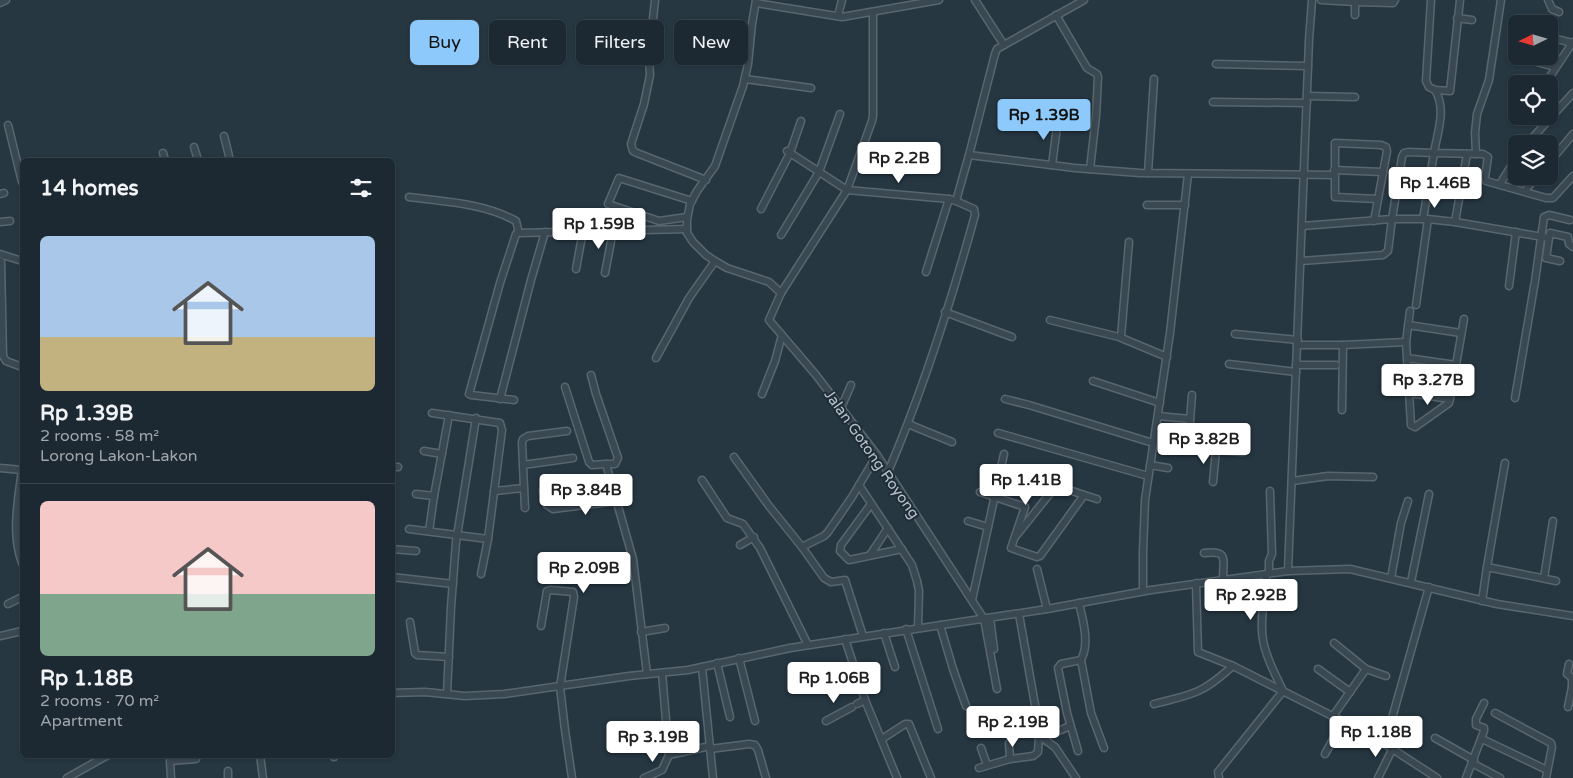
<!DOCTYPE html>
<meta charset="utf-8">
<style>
body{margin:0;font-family:"Varela Round",sans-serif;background:#25313a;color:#f1f3f6;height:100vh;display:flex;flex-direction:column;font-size:19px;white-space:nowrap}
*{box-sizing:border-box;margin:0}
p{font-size:16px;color:#a0a6ac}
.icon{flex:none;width:28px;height:28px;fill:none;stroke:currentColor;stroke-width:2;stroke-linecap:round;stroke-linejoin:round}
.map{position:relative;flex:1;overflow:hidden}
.sheet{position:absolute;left:20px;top:158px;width:375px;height:600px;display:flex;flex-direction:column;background:#1c2932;border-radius:8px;box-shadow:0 1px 4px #0004,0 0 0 1px #3a454d}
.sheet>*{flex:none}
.top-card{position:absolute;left:410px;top:20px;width:475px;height:45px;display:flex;gap:10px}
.needle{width:32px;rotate:265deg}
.controls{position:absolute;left:1508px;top:15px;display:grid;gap:10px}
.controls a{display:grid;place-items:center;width:50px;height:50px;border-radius:8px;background:#1c2932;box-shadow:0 1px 4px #0004,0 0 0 1px #3a454d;font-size:25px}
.price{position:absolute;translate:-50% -42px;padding:0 11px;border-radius:5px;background:#fff;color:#222;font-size:16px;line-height:32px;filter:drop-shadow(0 1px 2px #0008)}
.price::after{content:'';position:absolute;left:50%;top:30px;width:15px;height:11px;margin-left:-8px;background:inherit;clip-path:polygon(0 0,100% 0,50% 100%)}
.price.selected{background:#8dcafb;color:#111}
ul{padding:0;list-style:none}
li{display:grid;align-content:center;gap:10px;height:265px;padding:0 20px}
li+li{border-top:1px solid #3a454d}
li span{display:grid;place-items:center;height:155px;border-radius:8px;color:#555}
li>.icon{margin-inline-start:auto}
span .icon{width:90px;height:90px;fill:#fffc;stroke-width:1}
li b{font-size:21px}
h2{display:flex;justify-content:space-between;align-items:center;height:60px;padding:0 20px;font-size:21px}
.chip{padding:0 18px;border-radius:8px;background:#1c2932;box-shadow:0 1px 4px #0004,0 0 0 1px #3a454d;font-size:18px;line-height:45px}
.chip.selected{background:#8dcafb;color:#111}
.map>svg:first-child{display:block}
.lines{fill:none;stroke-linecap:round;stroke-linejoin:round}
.minor-casing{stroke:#58666f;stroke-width:9}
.minor{stroke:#3a4852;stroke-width:6}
.labels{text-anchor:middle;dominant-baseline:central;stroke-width:4;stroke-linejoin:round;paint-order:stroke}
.street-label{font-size:15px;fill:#b7c3cc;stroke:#1f2d37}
</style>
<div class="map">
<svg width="1573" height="778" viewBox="0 0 1573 778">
<rect width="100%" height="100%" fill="#263742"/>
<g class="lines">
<g class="minor-casing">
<g id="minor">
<path d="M655 0 649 58 650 75 644 104 631 144 633 151 637 153 706 180"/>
<path d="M756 0 752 24 748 64 743 86 715 166 697 191 690 204 687 220V233L693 242 706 255 715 261 727 268 769 282 781 293"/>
<path d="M975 0 1004 45 1084 0"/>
<path d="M1312 0 1309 40 1288 571 1350 569 1497 604 1573 616"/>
<path d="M1321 0 1355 2 1356 0"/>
<path d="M1431 0 1426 81 1429 87 1435 90C1447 110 1437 133 1434 153L1483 154 1488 157 1485 177 1486 181 1546 198H1553L1573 176"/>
<path d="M1548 0 1552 9 1559 12"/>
<path d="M0 3 6 0"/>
<path d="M756 3 842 17 939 0"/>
<path d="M873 12V116L872 121 847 190 781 293 769 320 816 375 877 455 984 619 997 689"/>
<path d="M1056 15 1087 68 1097 74 1098 77 1096 116 1090 169"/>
<path d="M1355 15V2L1393 3 1395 0"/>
<path d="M838 16 842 0"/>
<path d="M1457 18 1472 20"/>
<path d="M1549 37 1572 43"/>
<path d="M1523 58 1555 67"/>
<path d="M1216 64 1308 66"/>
<path d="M745 79 811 88"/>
<path d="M1545 84 1573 42"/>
<path d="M1435 90 1450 91 1460 0"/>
<path d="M1307 96 1355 97"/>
<path d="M1213 102 1307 103"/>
<path d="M8 125 22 182"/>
<path d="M224 136 230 160"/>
<path d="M1527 144 1573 93"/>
<path d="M194 147 198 160"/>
<path d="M787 151 847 190 949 199 956 201 969 155 995 54 997 49 1004 45"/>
<path d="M163 153 165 160"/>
<path d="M1476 154 1475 133 1477 114 1489 80 1501 0"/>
<path d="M969 155 1075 168 1140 173 1334 175"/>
<path d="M1549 163 1573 134"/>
<path d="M1052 165 1058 119"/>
<path d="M1334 170 1382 172"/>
<path d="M1148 173 1154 79"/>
<path d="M1500 184 1516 158"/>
<path d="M1525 191 1537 176"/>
<path d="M0 194 4 193"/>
<path d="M409 197C446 202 484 203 516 221L519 233"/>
<path d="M1147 205H1185"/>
<path d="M761 209 790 153 801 121"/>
<path d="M687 217 659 221 608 204 619 178 692 201"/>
<path d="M1374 221 1387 151 1386 147 1381 145 1335 143V197L1378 199"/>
<path d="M0 222 10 221"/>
<path d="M1455 222 1467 154"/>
<path d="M1302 226 1392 219 1402 157 1404 153 1408 152 1434 153 1423 219"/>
<path d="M781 235 819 172 840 114"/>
<path d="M1549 238 1550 233 1568 237 1569 244 1573 247"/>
<path d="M0 254 22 261"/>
<path d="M1 261 3 356 6 361 22 367"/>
<path d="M1301 261 1383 255 1388 251 1392 219H1427"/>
<path d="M576 269 583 231"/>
<path d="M926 272 949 199"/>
<path d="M605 273 613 231"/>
<path d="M1509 286 1516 232"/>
<path d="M1416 305 1428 219 1455 222 1549 238 1546 258 1560 261"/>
<path d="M945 312 1012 337"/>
<path d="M1050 320 1119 337 1167 357"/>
<path d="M1408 325 1461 333"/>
<path d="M1235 334 1298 340"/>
<path d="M1121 337 1129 242"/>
<path d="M1297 345H1343L1406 342"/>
<path d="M656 358 689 298 715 261"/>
<path d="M1407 358 1456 365 1449 403 1415 427 1411 425 1406 342 1410 311"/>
<path d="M1229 364 1296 372"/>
<path d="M1296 365H1336"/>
<path d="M1456 365 1464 319"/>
<path d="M591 375 596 394 618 458 615 464H606L633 559 647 674"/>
<path d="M1093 381 1160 403"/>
<path d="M565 387 589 462 592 465 606 464"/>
<path d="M1409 393 1450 399"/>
<path d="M762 394 775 361 782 335"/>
<path d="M1192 395 1188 445 1190 448 1243 452"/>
<path d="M1515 398 1535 281 1544 217 1549 215 1570 220"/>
<path d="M500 399 531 280 545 232"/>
<path d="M1005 399 1029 405 1153 443"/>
<path d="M514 400 471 395 469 394 500 283 516 234 519 233 687 229"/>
<path d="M841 408 851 385"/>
<path d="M1342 410 1343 345"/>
<path d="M432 413 500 423 502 430 488 539 481 574"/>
<path d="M1158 416 1190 419"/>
<path d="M908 424 952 442"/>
<path d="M998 433 1148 476"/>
<path d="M424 451 442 454"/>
<path d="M734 457 769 506 802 547 824 578 831 582 845 580 863 636"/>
<path d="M1505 463 1487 567 1556 581"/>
<path d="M523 465 573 458"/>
<path d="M1150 465 1168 468"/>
<path d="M392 467H398"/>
<path d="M1001 467 1084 495"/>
<path d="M0 468 22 470C18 501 11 533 22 563"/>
<path d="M888 472C923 390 951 302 975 215L974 209 956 201"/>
<path d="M612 480 550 487 545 488 543 490 547 505 553 509 617 501"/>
<path d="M702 480 727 518 743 524 760 548 808 645"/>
<path d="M1292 481 1328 476 1373 477"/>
<path d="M1213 482 1216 450"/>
<path d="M859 485 912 565 917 581 919 591 918 628"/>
<path d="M524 488 525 508"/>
<path d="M494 491 524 488 522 442 523 439 528 436 567 431"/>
<path d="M980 492 1025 507 1011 548 1037 557 1040 556 1084 495 1097 499"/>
<path d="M416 494 434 496"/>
<path d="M871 504 841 545 840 551 849 560 902 549"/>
<path d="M968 521 988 527"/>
<path d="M409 529 488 539"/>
<path d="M429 531 434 496 449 415"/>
<path d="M1016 536 1056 486"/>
<path d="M740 545 754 537"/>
<path d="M802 547 824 536 828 532 852 497 877 455"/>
<path d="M392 549 416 551"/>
<path d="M1204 553C1229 550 1223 559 1223 579"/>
<path d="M870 555 888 528"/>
<path d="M1037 569 1047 609"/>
<path d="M1269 573V561L1272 554 1270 491"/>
<path d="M1266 574C1266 596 1259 618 1263 640 1266 659 1276 675 1283 691"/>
<path d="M392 577 453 584"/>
<path d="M1391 578 1401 523 1408 501"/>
<path d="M1544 578 1553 521"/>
<path d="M1411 582 1429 494"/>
<path d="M1196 583 1198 652 1233 666 1374 737 1437 778"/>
<path d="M1143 591V552L1145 500 1170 333 1188 174"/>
<path d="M972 600 1004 454"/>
<path d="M1482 601 1487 567"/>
<path d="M1079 603C1083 621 1090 643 1081 660L1091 713 1104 748"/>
<path d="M8 604 22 597"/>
<path d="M1019 614 1040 733 1045 740 1055 747 1076 778"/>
<path d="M990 618 994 649"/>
<path d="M410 622 415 653 417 655 449 657"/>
<path d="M940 625 953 669 966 706"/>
<path d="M541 626 547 591 550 590 573 592 574 597 560 687 565 730 572 778"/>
<path d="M906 629 938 729"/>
<path d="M641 632 665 628"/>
<path d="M884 633 895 667"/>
<path d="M0 636 22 631"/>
<path d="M845 639 865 700 897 778"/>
<path d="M1334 643 1366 669"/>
<path d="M739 658 755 721"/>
<path d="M717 663 730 717"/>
<path d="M1569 664 1567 674 1572 678V687"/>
<path d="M702 667 713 778"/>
<path d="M1318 669 1350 692"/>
<path d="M662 673 669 755 710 746"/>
<path d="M392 693 425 692 465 696 504 694 629 676 688 670 790 648 1047 609 1151 590 1288 571"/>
<path d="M447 694 451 607 456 542 476 418"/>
<path d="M857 704 865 700"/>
<path d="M1154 704C1171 699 1189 697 1204 688 1215 682 1223 674 1233 666"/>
<path d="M1568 707 1572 687H1573"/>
<path d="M1495 713 1551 743 1552 747 1546 778"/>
<path d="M1333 716 1366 669 1386 676"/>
<path d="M826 721 852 707"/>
<path d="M1049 735 1070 726"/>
<path d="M1435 738 1474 760"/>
<path d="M882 739 905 724H909L931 778"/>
<path d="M1482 739 1547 770"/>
<path d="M1009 743 1010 759"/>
<path d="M1385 743 1429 587"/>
<path d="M981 748 987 765"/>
<path d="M710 749 749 744 755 745 758 750 766 778"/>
<path d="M1078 751 1067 713 1058 668 1061 664 1081 660"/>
<path d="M1325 754 1343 721"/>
<path d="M260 755 263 778"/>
<path d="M334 755V757"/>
<path d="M1472 763 1500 778"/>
<path d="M979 768 1010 759 1033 756 1038 752 1039 737H1042"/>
<path d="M228 771V778"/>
<path d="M67 778 108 755"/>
<path d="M171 778 170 761 196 759"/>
<path d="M644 778 662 770 669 755"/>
<path d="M1219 778 1218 772 1283 691"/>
<path d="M1378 778 1393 748"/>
<path d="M1466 778 1484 731V728L1476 725V719L1484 703"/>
</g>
</g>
<use href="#minor" class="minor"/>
</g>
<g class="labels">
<g class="street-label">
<text transform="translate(872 454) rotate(55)">Jalan Gotong Royong</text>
</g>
</g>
</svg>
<div class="controls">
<a><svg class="needle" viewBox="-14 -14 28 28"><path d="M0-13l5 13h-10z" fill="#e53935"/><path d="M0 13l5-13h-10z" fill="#a0a6ac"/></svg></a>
<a><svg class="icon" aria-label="locate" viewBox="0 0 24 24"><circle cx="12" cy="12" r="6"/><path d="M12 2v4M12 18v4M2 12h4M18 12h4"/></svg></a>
<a><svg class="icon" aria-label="layers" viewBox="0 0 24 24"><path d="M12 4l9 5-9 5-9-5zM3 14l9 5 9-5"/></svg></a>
</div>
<b class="price selected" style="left:1044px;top:141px">Rp 1.39B</b>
<b class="price" style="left:899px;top:184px">Rp 2.2B</b>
<b class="price" style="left:1435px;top:209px">Rp 1.46B</b>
<b class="price" style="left:599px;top:250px">Rp 1.59B</b>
<b class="price" style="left:1428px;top:406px">Rp 3.27B</b>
<b class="price" style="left:1204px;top:465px">Rp 3.82B</b>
<b class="price" style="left:1026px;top:506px">Rp 1.41B</b>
<b class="price" style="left:586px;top:516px">Rp 3.84B</b>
<b class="price" style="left:584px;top:594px">Rp 2.09B</b>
<b class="price" style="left:1251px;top:621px">Rp 2.92B</b>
<b class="price" style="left:834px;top:704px">Rp 1.06B</b>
<b class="price" style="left:1013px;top:748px">Rp 2.19B</b>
<b class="price" style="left:1376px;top:758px">Rp 1.18B</b>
<b class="price" style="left:653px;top:763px">Rp 3.19B</b>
<div class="top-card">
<a class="chip selected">Buy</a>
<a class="chip">Rent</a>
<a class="chip">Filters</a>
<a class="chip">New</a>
</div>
<section class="sheet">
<h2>14 homes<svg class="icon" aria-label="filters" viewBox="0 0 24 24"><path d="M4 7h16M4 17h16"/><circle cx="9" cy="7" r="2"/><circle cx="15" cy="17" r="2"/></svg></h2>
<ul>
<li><span style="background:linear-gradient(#a9c7e8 65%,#c2b280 0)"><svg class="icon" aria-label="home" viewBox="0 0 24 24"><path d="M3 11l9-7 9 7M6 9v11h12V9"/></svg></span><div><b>Rp 1.39B</b><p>2 rooms · 58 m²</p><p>Lorong Lakon-Lakon</p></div></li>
<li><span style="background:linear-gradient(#f6c9c9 60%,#7fa58c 0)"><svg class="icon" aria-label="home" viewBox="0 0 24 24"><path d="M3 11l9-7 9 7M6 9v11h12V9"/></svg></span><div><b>Rp 1.18B</b><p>2 rooms · 70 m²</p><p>Apartment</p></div></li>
</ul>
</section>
</div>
